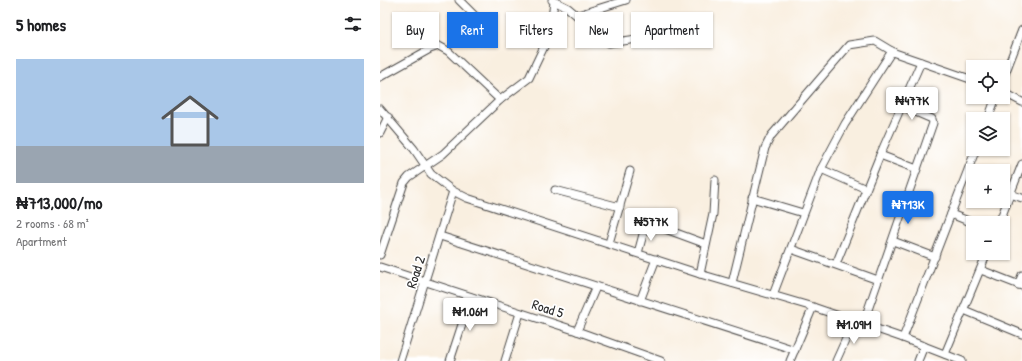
<!DOCTYPE html>
<meta charset="utf-8">
<style>
body{margin:0;font-family:"Patrick Hand",sans-serif;background:#f2f2f2;color:#202124;height:100vh;display:flex;flex-direction:column;font-size:15px;white-space:nowrap}
*{box-sizing:border-box;margin:0}
p{font-size:13px;color:#757577}
.icon{flex:none;width:22px;height:22px;fill:none;stroke:currentColor;stroke-width:2;stroke-linecap:round;stroke-linejoin:round}
.map{position:relative;flex:1;overflow:hidden}
.details{display:flex;flex-direction:column;background:#fff;width:380px}
.details>*{flex:none}
.top-card{position:absolute;left:12px;top:12px;width:380px;height:36px;display:flex;gap:8px}
.tools{position:absolute;left:586px;top:60px;display:grid;gap:8px}
.tools a{display:grid;place-items:center;width:44px;height:44px;border-radius:0px;background:#fff;box-shadow:0 1px 3px #0004;font-size:20px}
.price{position:absolute;translate:-50% -34px;padding:0 9px;border-radius:4px;background:#fff;color:#222;font-size:13px;line-height:26px;filter:drop-shadow(0 1px 2px #0008)}
.price::after{content:'';position:absolute;left:50%;top:24px;width:12px;height:9px;margin-left:-6px;background:inherit;clip-path:polygon(0 0,100% 0,50% 100%)}
.price.selected{background:#1a73e8;color:#fff}
ul{padding:0;list-style:none}
li{display:grid;align-content:center;gap:8px;height:212px;padding:0 16px}
li span{display:grid;place-items:center;height:124px;border-radius:0px;color:#555}
li>.icon{margin-inline-start:auto}
span .icon{width:72px;height:72px;fill:#fffc;stroke-width:1}
li b{font-size:17px}
h2{display:flex;justify-content:space-between;align-items:center;height:48px;padding:0 16px;font-size:17px}
.tag{padding:0 14px;border-radius:0px;background:#fff;box-shadow:0 1px 3px #0004;font-size:14px;line-height:36px}
.tag.selected{background:#1a73e8;color:#fff}
main{display:flex;flex:1;min-height:0}
.map>svg:first-child{display:block}
.lines{fill:none;stroke-linecap:round;stroke-linejoin:round}
.minor-casing{stroke:#4a4846;stroke-width:9}
.minor{stroke:#fff;stroke-width:7}
.labels{text-anchor:middle;dominant-baseline:central;stroke-width:3.5;stroke-linejoin:round;paint-order:stroke}
.street-label{font-size:14px;fill:#2b2b2b;stroke:#fff}
</style>
<main>
<section class="details">
<h2>5 homes<svg class="icon" aria-label="filters" viewBox="0 0 24 24"><path d="M4 7h16M4 17h16"/><circle cx="9" cy="7" r="2"/><circle cx="15" cy="17" r="2"/></svg></h2>
<ul>
<li><span style="background:linear-gradient(#a9c7e8 70%,#9aa5b1 0)"><svg class="icon" aria-label="home" viewBox="0 0 24 24"><path d="M3 11l9-7 9 7M6 9v11h12V9"/></svg></span><div><b>₦713,000/mo</b><p>2 rooms · 68 m²</p><p>Apartment</p></div></li>
</ul>
</section>
<div class="map">
<svg width="642" height="361" viewBox="0 0 642 361">
<rect width="100%" height="100%" fill="#fff"/>
<filter id="ink" filterUnits="userSpaceOnUse"><feTurbulence type="fractalNoise" baseFrequency=".025" numOctaves="2"/><feDisplacementMap in="SourceGraphic" scale="8" xChannelSelector="R" yChannelSelector="G"/><feConvolveMatrix kernelMatrix="1 2 1 2 8 2 1 2 1" color-interpolation-filters="sRGB"/></filter>
<filter id="wash" filterUnits="userSpaceOnUse"><feTurbulence type="fractalNoise" baseFrequency=".012" numOctaves="4" result="noise"/><feDisplacementMap in="SourceGraphic" scale="16" xChannelSelector="R" yChannelSelector="G"/><feGaussianBlur stdDeviation="0.9" result="paint"/><feColorMatrix in="noise" values="0 0 0 0 0 0 0 0 0 0 0 0 0 0 0 0 0 1.4 0 .05"/><feComposite in="paint" operator="in"/></filter>
<g filter="url(#wash)">
<rect width="100%" height="100%" fill="#f9efe0"/>
</g>
<g filter="url(#ink)">
<g class="lines">
<g class="minor-casing">
<g id="minor">
<path d="M79 0 104 25"/>
<path d="M172 0 188 8 229 43 257 39"/>
<path d="M198 15 246 0"/>
<path d="M0 77 50 49 59 46 68 51 120 100"/>
<path d="M623 79 642 30"/>
<path d="M623 92 642 102"/>
<path d="M0 109 34 149 51 174 73 191 87 198 320 274 433 307 523 338 582 361"/>
<path d="M608 119 616 97"/>
<path d="M0 133 8 117"/>
<path d="M500 155 537 169"/>
<path d="M441 169 486 189"/>
<path d="M175 190 240 207"/>
<path d="M630 194 642 198"/>
<path d="M372 198 423 213"/>
<path d="M571 214 593 223"/>
<path d="M619 223 642 164"/>
<path d="M60 236 415 350"/>
<path d="M513 241 555 257"/>
<path d="M229 243 250 171"/>
<path d="M411 249 498 280"/>
<path d="M258 253 265 227 269 223 326 244"/>
<path d="M0 255 24 183 29 177 63 154 120 100 149 78 170 34 174 2"/>
<path d="M456 264 500 155 541 62"/>
<path d="M0 267 197 331 281 361"/>
<path d="M601 270 642 286"/>
<path d="M320 274 333 214 335 180"/>
<path d="M352 283 385 148 391 136 469 45 495 41 515 53 593 80"/>
<path d="M638 285 642 275"/>
<path d="M393 295 441 169 465 124 512 51"/>
<path d="M260 301 276 259"/>
<path d="M584 310 642 334"/>
<path d="M483 324 553 123 552 119 522 106"/>
<path d="M197 331 216 287"/>
<path d="M523 338 596 149"/>
<path d="M565 354 607 253"/>
<path d="M20 361 73 191"/>
<path d="M70 361 91 297"/>
<path d="M125 361 140 313"/>
<path d="M410 361 433 307"/>
<path d="M456 361 474 321"/>
<path d="M538 361 544 346"/>
</g>
</g>
<use href="#minor" class="minor"/>
</g>
</g>
<g class="labels">
<g class="street-label">
<text transform="translate(35 272) rotate(-72)">Road 2</text>
<text transform="translate(168 308) rotate(18)">Road 5</text>
</g>
</g>
</svg>
<div class="tools">
<a><svg class="icon" aria-label="locate" viewBox="0 0 24 24"><circle cx="12" cy="12" r="6"/><path d="M12 2v4M12 18v4M2 12h4M18 12h4"/></svg></a>
<a><svg class="icon" aria-label="layers" viewBox="0 0 24 24"><path d="M12 4l9 5-9 5-9-5zM3 14l9 5 9-5"/></svg></a>
<a>+</a>
<a>−</a>
</div>
<b class="price" style="left:532px;top:121px">₦477K</b>
<b class="price selected" style="left:528px;top:225px">₦713K</b>
<b class="price" style="left:271px;top:242px">₦577K</b>
<b class="price" style="left:90px;top:332px">₦1.06M</b>
<b class="price" style="left:474px;top:345px">₦1.09M</b>
<div class="top-card">
<a class="tag">Buy</a>
<a class="tag selected">Rent</a>
<a class="tag">Filters</a>
<a class="tag">New</a>
<a class="tag">Apartment</a>
</div>
</div>
</main>
